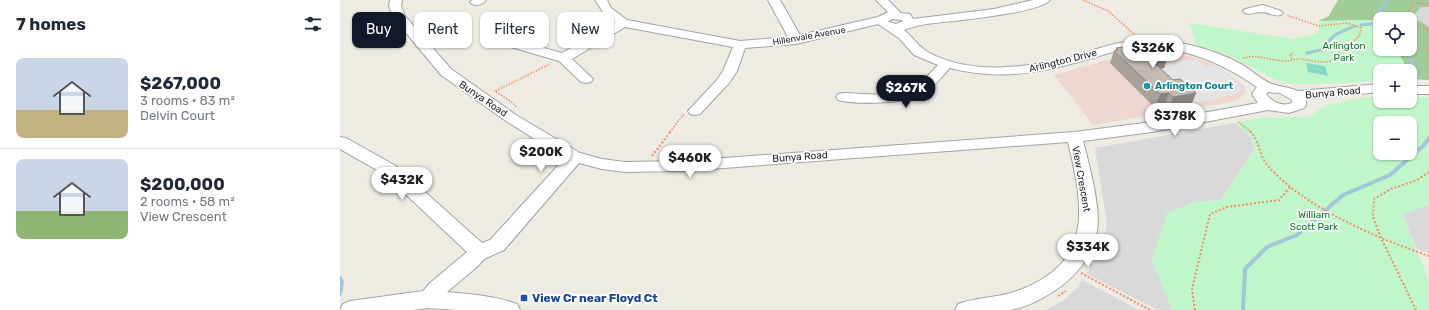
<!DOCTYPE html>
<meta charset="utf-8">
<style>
body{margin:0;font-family:Rubik,sans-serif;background:#f6f6f7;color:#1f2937;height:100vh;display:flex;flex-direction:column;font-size:15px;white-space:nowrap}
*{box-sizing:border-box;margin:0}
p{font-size:13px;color:#747a83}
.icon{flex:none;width:22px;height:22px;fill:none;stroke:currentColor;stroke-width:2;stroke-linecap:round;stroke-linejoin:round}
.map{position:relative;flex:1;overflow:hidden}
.panel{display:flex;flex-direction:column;background:#fff;width:340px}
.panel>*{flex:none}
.guide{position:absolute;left:12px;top:12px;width:380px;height:36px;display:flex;gap:8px}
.fabs{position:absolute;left:1033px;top:12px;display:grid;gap:8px}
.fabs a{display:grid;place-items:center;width:44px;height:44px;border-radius:8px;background:#fff;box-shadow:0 1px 3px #0004;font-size:20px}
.price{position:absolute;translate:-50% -34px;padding:0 9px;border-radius:14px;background:#fff;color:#222;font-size:13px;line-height:26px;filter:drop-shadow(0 1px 2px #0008)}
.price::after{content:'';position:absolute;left:50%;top:24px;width:12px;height:9px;margin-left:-6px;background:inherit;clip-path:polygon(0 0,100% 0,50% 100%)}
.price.current{background:#111827;color:#fff}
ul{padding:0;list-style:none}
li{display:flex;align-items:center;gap:12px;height:100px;padding:0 16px}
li+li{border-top:1px solid #e0e1e3}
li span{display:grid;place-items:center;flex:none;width:112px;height:80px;border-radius:8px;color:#555}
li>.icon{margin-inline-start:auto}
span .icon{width:48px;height:48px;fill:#fffc;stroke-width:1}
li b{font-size:17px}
h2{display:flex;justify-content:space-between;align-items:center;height:48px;padding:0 16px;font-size:17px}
.tag{padding:0 14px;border-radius:8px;background:#fff;box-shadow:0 1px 3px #0004;font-size:14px;line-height:36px}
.tag.current{background:#111827;color:#fff}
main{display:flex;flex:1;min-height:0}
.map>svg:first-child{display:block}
.residential{fill:#dad9d9}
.commercial{fill:#eed7d1}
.forest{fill:#a0cc98}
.park{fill:#bff7cb;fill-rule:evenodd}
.pitch{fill:#82dbc5}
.parking{fill:#e4e4e4}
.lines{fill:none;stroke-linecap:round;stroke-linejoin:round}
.stream-far1{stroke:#a4c6da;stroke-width:3}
.stream{stroke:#a4c6da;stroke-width:4}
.minor-casing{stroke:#a3a3a3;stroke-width:2}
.path-far1{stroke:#f58c6b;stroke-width:1.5;stroke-dasharray:1.5 1.5;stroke-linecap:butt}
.path{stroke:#f58c6b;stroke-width:2;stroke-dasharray:2 2;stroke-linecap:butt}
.minor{fill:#fff;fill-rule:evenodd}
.wall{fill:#a7a199}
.shaded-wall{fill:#88837d}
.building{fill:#c2bbb2;stroke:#88837d}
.culture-dot{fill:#0f9aa8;stroke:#fff;stroke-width:1.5}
.transit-dot{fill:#1a4fb4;stroke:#fff;stroke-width:1.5}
.labels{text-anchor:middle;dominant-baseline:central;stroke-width:3.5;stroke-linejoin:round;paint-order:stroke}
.far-street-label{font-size:9px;fill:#1c1c1c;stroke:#fff}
.park-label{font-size:10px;fill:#0e7625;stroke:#fff}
.street-label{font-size:10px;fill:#1c1c1c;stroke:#fff}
.culture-label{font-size:10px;font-weight:bold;fill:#0d838f;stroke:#fff;text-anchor:start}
.near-transit-label{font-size:12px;font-weight:bold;fill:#164399;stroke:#fff;text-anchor:start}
</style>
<main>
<section class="panel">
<h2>7 homes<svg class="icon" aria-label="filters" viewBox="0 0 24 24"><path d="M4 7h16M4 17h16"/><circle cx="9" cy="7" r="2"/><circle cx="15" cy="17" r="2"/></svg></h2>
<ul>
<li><span style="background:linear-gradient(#c9d6e8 65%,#c2b280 0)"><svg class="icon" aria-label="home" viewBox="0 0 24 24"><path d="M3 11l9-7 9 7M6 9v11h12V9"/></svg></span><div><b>$267,000</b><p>3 rooms · 83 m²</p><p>Delvin Court</p></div></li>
<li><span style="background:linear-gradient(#c9d6e8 65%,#8fb573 0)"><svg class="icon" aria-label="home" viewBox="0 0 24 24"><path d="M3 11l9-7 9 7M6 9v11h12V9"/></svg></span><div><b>$200,000</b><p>2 rooms · 58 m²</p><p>View Crescent</p></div></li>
</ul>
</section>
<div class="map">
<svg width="1089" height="310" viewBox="0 0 1089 310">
<rect width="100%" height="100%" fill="#edebe2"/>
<g class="residential">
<path d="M1081 7H1089V27L1073 18Z"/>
<path d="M895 123 911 137 915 149 911 154 881 200 854 202 812 259 832 310H818L747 274 764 243 767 223 755 148Z"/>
<path d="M1089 205V253L1077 249 1062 214Z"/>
<path d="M742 280 799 310H706L723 301 736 289Z"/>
</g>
<path class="commercial" d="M810 51 843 55 859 59 875 65 900 82 905 88 906 93 896 101 753 125 714 75 789 54Z"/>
<path class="forest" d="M998 0H1089V7H1081L1073 17 1089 27V80L1072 79 1070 71H1068L1061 57 1055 49H1070V19H1040V30L1033 20 979 21 989 16Z"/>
<g class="park">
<path d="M1033 20 1040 30V49H1055L1061 57 1068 71H1040V81L979 84H950L934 79 888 55 854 44 855 39 849 23 953 39 979 33V21Z"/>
<path d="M1025 97H1040V101H1070V97H1089V205L1062 215 1089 280V310H832L812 259 827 213 854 202 881 200 915 149 911 137 895 123 916 118 969 117 986 105ZM1040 123H1070V153H1040Z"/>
</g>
<path class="pitch" d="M966 63 985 66 988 76 968 72Z"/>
<path class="parking" d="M856 59 866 67 875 65 896 81 902 89 895 95 849 104 812 70 829 67 827 63Z"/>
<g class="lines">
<g class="stream-far1">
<path d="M1041 19 1037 13 1048 0"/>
<path d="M1021 25 1040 23"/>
<path d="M1064 49 1068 53 1078 77"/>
<path d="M967 53 985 49C989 35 1002 31 1015 26"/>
</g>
<g class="stream">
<path d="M0 278 2 282 0 294"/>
<path d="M903 310 905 269 927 247 957 235 1003 195 1050 175 1083 146 1089 138"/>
</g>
<g class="minor-casing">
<g id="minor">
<path d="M50 0H62L61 6 65 16 111 69 176 115 240 153 262 159 285 162 344 161 734 132 812 122 918 103 912 94 917 87C878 60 832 41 783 50 769 52 755 58 742 61 696 74 657 80 610 68 602 76 595 86 586 92 569 104 518 105 498 100L496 97 498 94 503 93C523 93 557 99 575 87 584 81 591 72 598 65L574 55 559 38 538 24 456 44 405 48 397 71 389 83 360 114 355 115 350 114 348 111 377 80 383 71 393 47 285 27 232 59 253 79 251 82 246 83 241 82 219 61 171 47 169 44 171 41 175 40 222 53 275 23 263 12 255 0H267L271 8 287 20 400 41 448 37 428 0H440L460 35 538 17 548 12 536 0H548L561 13 570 14 573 19 654 9 693 0H710C699 14 608 21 587 24 579 25 572 27 564 30 572 36 577 45 586 51 629 76 688 68 734 56 754 50 774 42 796 41 831 38 870 47 901 64 910 69 923 81 932 84 941 87 949 87 958 91L1040 84V92L966 99V105L964 108 949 113 928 110 812 132 743 141C749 164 761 207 757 231 753 256 735 278 714 291 702 299 685 308 670 310 652 310 632 310 615 310L618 304C637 297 658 298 677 291 754 263 744 209 728 142L344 171 285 172 262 169 239 163 164 250 144 259 138 266 107 292C131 294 155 296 177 304L180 310H116L89 308 72 310H0L3 304 10 301 83 291 90 283 127 252 44 174 0 149V137L6 138 56 166 142 243 150 240 225 158 166 121 101 75 53 17 49 6ZM553 19 562 20 563 21 556 24 549 22 548 21ZM928 92 940 93 952 100V103C942 107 932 102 926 94Z"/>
<path d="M132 0H146C142 5 137 6 132 4L130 2Z"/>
<path d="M923 5 941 11 943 13 941 15C934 17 929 12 922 12 916 12 911 15 905 13L903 11 905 9Z"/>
<rect x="1070" y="86" width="19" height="8"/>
</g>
</g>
<g class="path-far1">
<path d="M743 0 768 11 796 36"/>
<path d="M1068 19 1066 16 1074 3 1089 4"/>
<path d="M1070 20 1089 30"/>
<path d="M1089 48 1087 50 1089 53"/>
<path d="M903 58C920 54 930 61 946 61 950 61 954 59 958 59 969 59 981 65 992 60 998 57 998 50 1003 46 1012 40 1020 41 1021 28L1007 23 979 26 946 15"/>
<path d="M952 59 950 55 953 53"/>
<path d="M176 107 173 103 155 91 210 64"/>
<path d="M898 122 911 132"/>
<path d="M330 132 344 114"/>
</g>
<g class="path">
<path d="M910 131C920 141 919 156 928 166 965 208 1037 238 1089 256"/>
<path d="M312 156 331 131"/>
<path d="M741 273 810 310"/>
<path d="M718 296 726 291"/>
<path d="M855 310 852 289 870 214 887 207 939 200 951 186"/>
<path d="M1076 310 1041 238 1033 217 1034 199 1051 189 1077 180 1089 172"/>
</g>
<use href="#minor" class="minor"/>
</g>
<path class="wall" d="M809 45 828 56 824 68 820 69 851 106 828 110 824 106 815 108 770 63 774 51 776 50V48Z"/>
<g class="shaded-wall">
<path d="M828 56 824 68 817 69 813 62 816 57Z"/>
<path d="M829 93 824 106 815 108 820 94Z"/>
<path d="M856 93 851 106 828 110 833 97Z"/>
</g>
<path class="building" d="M807 44 809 45 815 44 828 56 816 57 820 61 813 62 833 80 840 79 856 93 833 97 829 93 820 94 774 51 778 50 776 48Z"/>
<circle class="culture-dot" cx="807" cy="86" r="4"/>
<rect class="transit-dot" x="180" y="294" width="8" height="8" rx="2"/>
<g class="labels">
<g class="far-street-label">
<text transform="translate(469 36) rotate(-10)">Hillenvale Avenue</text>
</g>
<g class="park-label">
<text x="1004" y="46">Arlington<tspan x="1004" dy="12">Park</tspan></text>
<text x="974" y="215">William<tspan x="974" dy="12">Scott Park</tspan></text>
</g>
<g class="street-label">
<text transform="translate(723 61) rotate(-14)">Arlington Drive</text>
<text transform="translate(993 93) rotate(-5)">Bunya Road</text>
<text transform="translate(143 99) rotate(34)">Bunya Road</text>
<text transform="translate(460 157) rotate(-4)">Bunya Road</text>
<text transform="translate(741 179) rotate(80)">View Crescent</text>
</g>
<g class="culture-label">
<text x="815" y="86">Arlington Court</text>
</g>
<g class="near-transit-label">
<text x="192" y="298">View Cr near Floyd Ct</text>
</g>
</g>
</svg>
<div class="fabs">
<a><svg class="icon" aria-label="locate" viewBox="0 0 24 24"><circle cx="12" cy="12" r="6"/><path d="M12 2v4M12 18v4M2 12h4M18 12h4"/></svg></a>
<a>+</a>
<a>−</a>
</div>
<b class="price" style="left:813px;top:69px">$326K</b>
<b class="price current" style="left:566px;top:109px">$267K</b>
<b class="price" style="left:835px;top:137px">$378K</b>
<b class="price" style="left:201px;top:173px">$200K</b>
<b class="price" style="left:350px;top:179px">$460K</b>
<b class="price" style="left:62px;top:201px">$432K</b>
<b class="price" style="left:748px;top:268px">$334K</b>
<div class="guide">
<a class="tag current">Buy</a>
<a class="tag">Rent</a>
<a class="tag">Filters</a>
<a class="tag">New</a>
</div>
</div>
</main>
